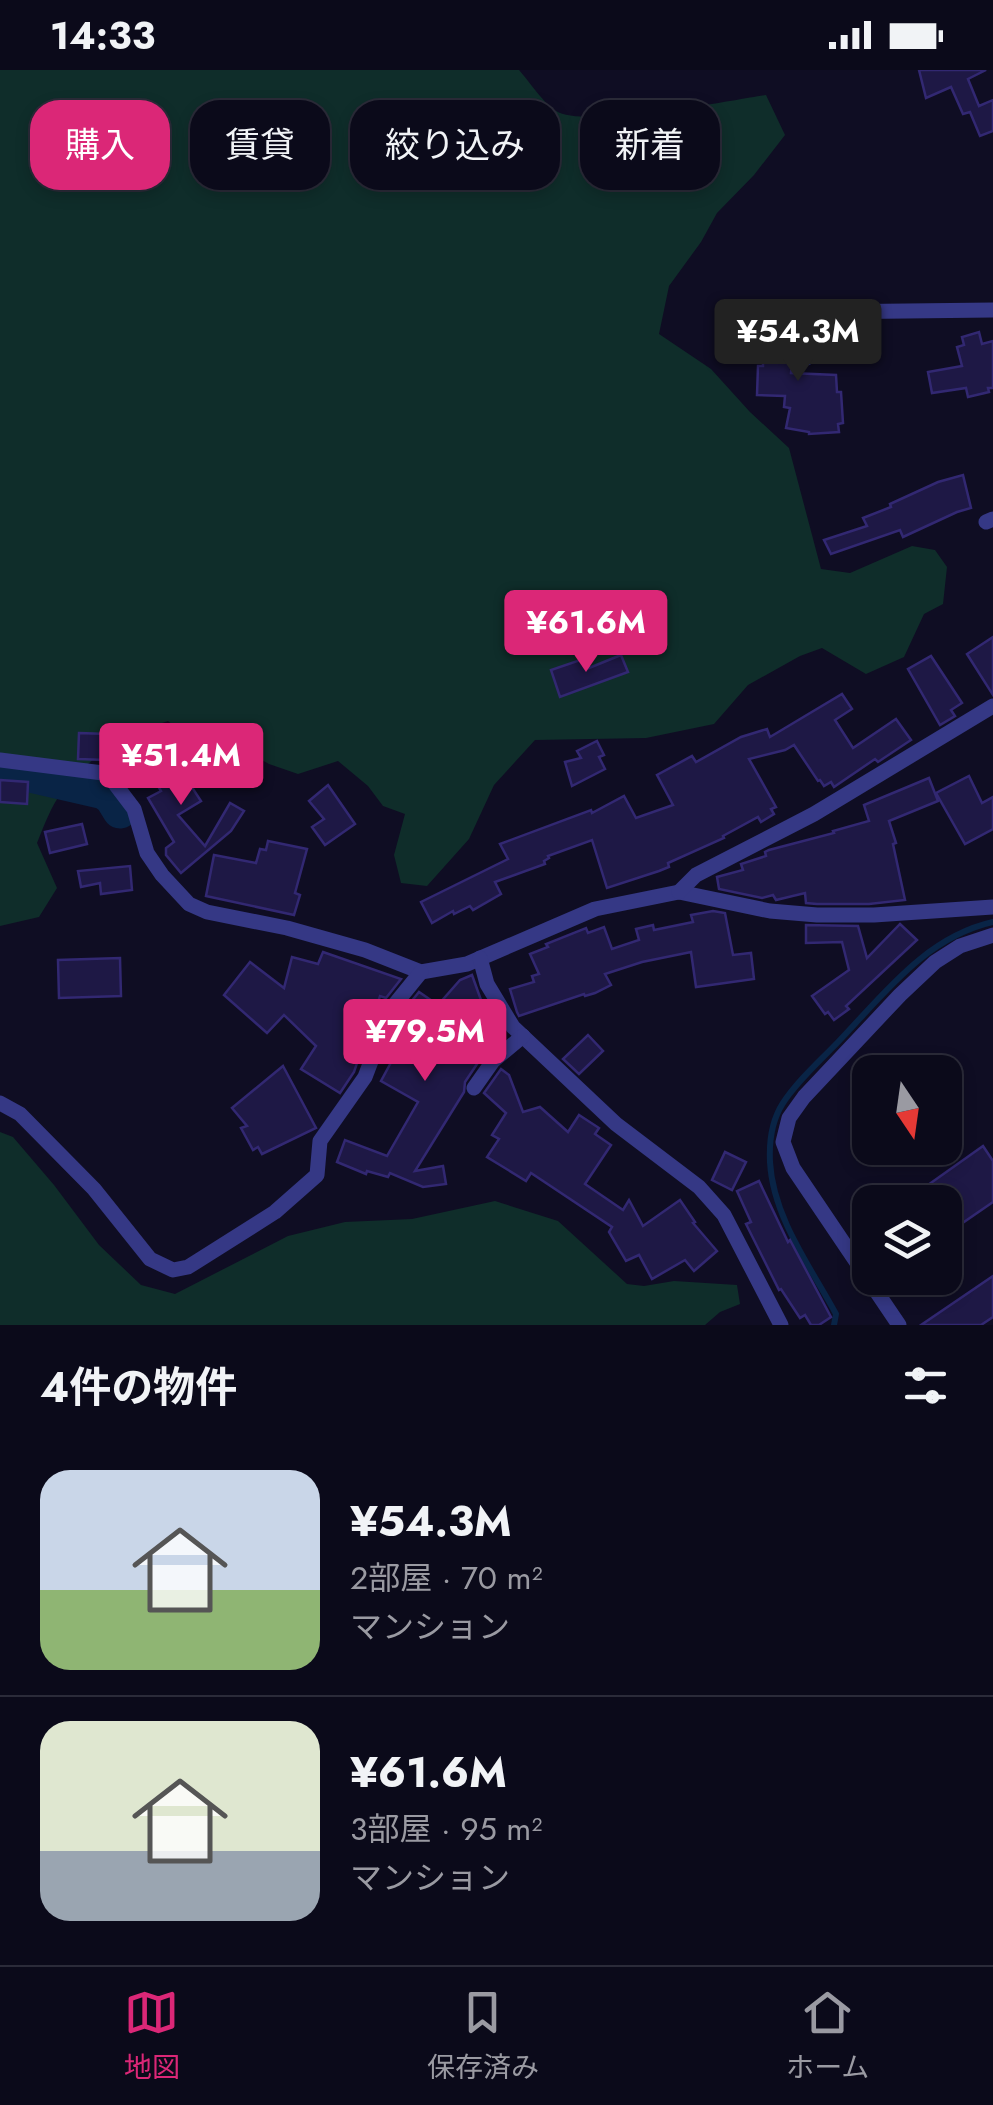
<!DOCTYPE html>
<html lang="ja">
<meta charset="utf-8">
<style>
body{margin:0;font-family:Jost,"Noto Sans JP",sans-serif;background:#191827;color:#f1f3f6;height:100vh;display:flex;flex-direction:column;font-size:38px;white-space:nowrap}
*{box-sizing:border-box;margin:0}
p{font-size:32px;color:#9a9aa2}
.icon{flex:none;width:55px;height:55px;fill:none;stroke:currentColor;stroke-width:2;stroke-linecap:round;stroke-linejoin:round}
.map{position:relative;height:1255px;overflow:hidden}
.sheet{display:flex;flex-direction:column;background:#0b0a1a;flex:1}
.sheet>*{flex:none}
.guide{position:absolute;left:30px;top:30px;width:935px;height:90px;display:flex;gap:20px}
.needle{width:65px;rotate:167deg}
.controls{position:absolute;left:852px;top:985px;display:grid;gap:20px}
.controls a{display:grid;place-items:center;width:110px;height:110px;border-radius:20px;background:#0b0a1a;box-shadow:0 5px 15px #0003,0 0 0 2px #2b2b39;font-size:50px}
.price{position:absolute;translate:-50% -85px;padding:0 22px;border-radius:10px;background:#db2777;color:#fff;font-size:32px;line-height:65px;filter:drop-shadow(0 2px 5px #0008)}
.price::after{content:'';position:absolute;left:50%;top:60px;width:30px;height:22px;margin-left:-15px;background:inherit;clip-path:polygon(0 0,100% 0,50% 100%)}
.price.current{background:#222;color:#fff}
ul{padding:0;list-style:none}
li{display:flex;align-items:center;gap:30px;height:250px;padding:0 40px}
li+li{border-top:2px solid #2b2b39}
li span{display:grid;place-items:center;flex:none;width:280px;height:200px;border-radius:30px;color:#555}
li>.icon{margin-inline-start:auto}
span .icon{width:120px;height:120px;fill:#fffc;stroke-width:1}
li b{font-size:42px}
h2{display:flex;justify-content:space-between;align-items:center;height:120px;padding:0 40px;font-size:42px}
.chip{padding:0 35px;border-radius:30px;background:#0b0a1a;box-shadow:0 5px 15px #0003,0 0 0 2px #2b2b39;font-size:35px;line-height:90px}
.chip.current{background:#db2777;color:#fff}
.status{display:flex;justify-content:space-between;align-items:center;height:70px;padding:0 50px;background:#0b0a1a;direction:ltr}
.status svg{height:28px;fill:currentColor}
.dock{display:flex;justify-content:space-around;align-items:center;height:140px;border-top:2px solid #2b2b39;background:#0b0a1a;font-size:28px;color:#9a9aa2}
.dock a{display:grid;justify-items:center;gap:5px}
.dock .current{color:#db2777}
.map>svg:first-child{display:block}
.green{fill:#0f2d2a}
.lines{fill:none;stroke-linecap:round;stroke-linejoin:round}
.stream{stroke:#092446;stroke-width:6}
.river{stroke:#092446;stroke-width:35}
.building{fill:#1e1845;stroke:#322872;stroke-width:2.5}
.minor{stroke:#353885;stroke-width:15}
</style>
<div class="status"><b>14:33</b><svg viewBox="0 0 49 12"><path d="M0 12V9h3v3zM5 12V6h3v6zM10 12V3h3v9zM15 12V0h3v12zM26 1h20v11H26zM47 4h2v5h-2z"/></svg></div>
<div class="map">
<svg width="993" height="1255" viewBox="0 0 993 1255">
<rect width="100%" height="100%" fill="#0f0d23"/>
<g class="green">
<path d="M0 0H519C529 11 544 34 556 41 584 59 728 31 766 25L785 65 754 105 717 143 701 172 669 216 659 264 711 299 750 342 789 378 821 499 850 503 912 476 935 480 947 497 943 534 924 544 904 587 866 604 822 578 800 586 748 615 714 654 646 668 535 670 494 715 469 769 427 816 401 813 394 785 405 744 383 736 368 716 338 691 298 704 269 694 224 669 199 661 183 663 168 651C126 664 88 687 62 722 51 736 44 756 37 773L57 818 39 847 0 856Z"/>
<path d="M0 1062 13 1067 54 1115 99 1175 141 1215 175 1224 288 1166 345 1152 412 1149 495 1131 558 1151 627 1214 644 1216 674 1211 737 1215 740 1234 720 1242 705 1255H0Z"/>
</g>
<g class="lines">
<path class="stream" d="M834 1255 836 1244C810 1196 773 1147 770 1092 769 1072 772 1050 783 1033 798 1010 820 991 839 971 884 924 926 867 993 852"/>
<path class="river" d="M0 703 30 705 104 722 112 728 120 741"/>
</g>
<g class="building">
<path d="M919 0H986L968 9 979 36 993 30V61L980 66 970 42 963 44 951 17 926 28Z"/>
<path d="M763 252 797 253 796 273H793L791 303 836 305 837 322H841L843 353 838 354 839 362 809 364V362L786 358 790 338 784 337 785 326 757 325 758 296H763Z"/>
<path d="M979 262 982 274 993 271V318H988L989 322 968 327 966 318 932 323 928 302 962 296 957 277 964 275 962 267Z"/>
<path d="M963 405 971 438 957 442 903 467 900 460 831 484 824 470 867 456 863 448 891 437 890 434 938 412Z"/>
<path d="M993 567V625L967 584Z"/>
<path d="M621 585 628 602 560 627 551 600 586 588 589 598Z"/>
<path d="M931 586 962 633 951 640 955 646 940 655 908 599Z"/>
<path d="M842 624 852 639 835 650 853 678 896 649 911 670 878 692 875 689 834 717 831 712 824 716 820 710 818 711 794 675 785 680 749 689 776 737 771 739 774 744 761 752 758 747 723 766 724 768 668 793 669 797 659 801 607 818 592 770 548 786 549 788 544 791 545 794 495 812 501 824 473 840 470 836 454 844 453 841 432 853 421 832 508 789 500 774 591 740 592 743 624 726 636 748 673 735 657 705 692 686 696 692 741 667 767 659 770 667Z"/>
<path d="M79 663 107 664 106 690 78 689Z"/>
<path d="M161 670 201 731 178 745 205 776 230 733 244 741 231 761 181 803 166 785V778L174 772 148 728 161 721 139 683Z"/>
<path d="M597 671 604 685 599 687 605 699 572 716 565 692 581 688 577 681Z"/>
<path d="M969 706 982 733 993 727V759L965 774 936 723Z"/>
<path d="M929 708 938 731 889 751 896 773 893 774 905 830 869 834H817L806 833 805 823 776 830 773 825 762 828 719 819 717 807 743 800 741 794 766 786 765 782 769 780 834 763 833 761 869 751 864 735Z"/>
<path d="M0 710 28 712 27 734 0 732Z"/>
<path d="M328 715 355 754 325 775 312 757 324 749 309 731Z"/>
<path d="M82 754 87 774 50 783 45 762Z"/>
<path d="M268 771 307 779 295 823 300 825 294 845 206 826 214 785 256 793 260 779 266 780Z"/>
<path d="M130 796 132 820 101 824 100 813 81 817 78 801Z"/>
<path d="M713 841 725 843 733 885 751 883 754 909 696 917 691 882 642 892 605 904 611 915 595 923 585 926 584 924 519 946 517 942 510 919 534 912 532 906 539 904 530 884 548 877 546 874 586 858 588 863 604 857 612 879 639 870 636 859 653 855 654 860 693 852 691 845Z"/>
<path d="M900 854 917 870 846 936 849 939 834 950 828 942 825 944 812 926 849 900 842 872 806 873V855L858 856 867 888Z"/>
<path d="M323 882 401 909 386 928 380 926 354 1002 340 1023 301 999 316 976 284 945 267 963 224 925 250 892 284 918 292 887 318 894Z"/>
<path d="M120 888 121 926 59 928 58 890Z"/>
<path d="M472 905 481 930 457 959 483 978 480 983 483 985 465 1012 464 1022 415 1101 443 1096 446 1114 423 1117 390 1103 388 1107 367 1101 366 1104 337 1092 345 1070 387 1086 418 1032 381 1011 401 974 399 973 419 945 407 937 419 922 438 935 460 910Z"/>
<path d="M588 965 603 981 579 1004 563 989Z"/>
<path d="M283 996 316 1058 262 1084 258 1077 253 1080 241 1058 247 1056 232 1038Z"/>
<path d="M501 999 509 1005 523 1042 540 1037 568 1062 579 1045 599 1058 595 1064 611 1075 585 1114 623 1140 629 1130 643 1156 680 1130 695 1152 693 1153 717 1181 694 1201 685 1190 652 1209 639 1185 626 1191 609 1162 612 1157 531 1103 526 1111 487 1087 499 1069 492 1065 506 1043 484 1023Z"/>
<path d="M983 1076 993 1091V1132L945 1165V1132H904Z"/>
<path d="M725 1082 746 1092 732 1120 712 1110Z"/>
<path d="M759 1111 788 1172 790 1170 831 1247 819 1255H811L805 1245 800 1248 781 1219 779 1220 746 1154 751 1152 737 1121Z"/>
<path d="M993 1206V1247L981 1255H921Z"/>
</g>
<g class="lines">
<g class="minor">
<path d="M807 288C808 270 804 252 820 242L993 240"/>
<path d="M986 452 993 449"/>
<path d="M0 690 103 703 112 710 134 739 147 783 162 805 189 834 207 842 287 858 365 880 421 902 467 894 595 839 679 822 770 841 817 845H874L993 837"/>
<path d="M679 822 696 805 814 744 993 636"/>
<path d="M480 888 487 914 513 957 616 1054 699 1117 724 1145 781 1255"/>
<path d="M474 1018 493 991 523 966"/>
<path d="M0 1033 20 1044 94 1119 150 1189 173 1200 188 1197 275 1142 317 1105 320 1071 365 1007 391 939 421 902"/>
<path d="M899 1255 793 1098 783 1072 789 1048 804 1027 900 925 935 892 960 876 993 865"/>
</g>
</g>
</svg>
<div class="controls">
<a><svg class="needle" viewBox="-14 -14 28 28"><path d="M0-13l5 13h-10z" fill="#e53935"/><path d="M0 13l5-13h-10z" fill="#9a9aa2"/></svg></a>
<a><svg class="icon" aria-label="layers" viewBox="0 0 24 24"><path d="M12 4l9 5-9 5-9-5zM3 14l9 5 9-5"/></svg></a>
</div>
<b class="price current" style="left:798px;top:314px">¥54.3M</b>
<b class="price" style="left:586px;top:605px">¥61.6M</b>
<b class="price" style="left:181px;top:738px">¥51.4M</b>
<b class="price" style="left:425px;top:1014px">¥79.5M</b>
<div class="guide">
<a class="chip current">購入</a>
<a class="chip">賃貸</a>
<a class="chip">絞り込み</a>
<a class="chip">新着</a>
</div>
</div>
<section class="sheet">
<h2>4件の物件<svg class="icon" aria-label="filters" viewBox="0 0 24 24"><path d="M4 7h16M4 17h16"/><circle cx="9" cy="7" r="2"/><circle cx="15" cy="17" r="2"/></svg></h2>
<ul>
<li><span style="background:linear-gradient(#c9d6e8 60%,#8fb573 0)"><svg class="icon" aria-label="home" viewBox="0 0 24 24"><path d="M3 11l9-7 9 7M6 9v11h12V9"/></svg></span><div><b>¥54.3M</b><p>2部屋 · 70 m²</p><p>マンション</p></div></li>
<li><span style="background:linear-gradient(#dfe7d0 65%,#9aa5b1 0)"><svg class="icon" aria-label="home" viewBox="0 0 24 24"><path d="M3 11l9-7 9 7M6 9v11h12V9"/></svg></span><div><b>¥61.6M</b><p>3部屋 · 95 m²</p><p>マンション</p></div></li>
</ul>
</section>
<nav class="dock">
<a class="current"><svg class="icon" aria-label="map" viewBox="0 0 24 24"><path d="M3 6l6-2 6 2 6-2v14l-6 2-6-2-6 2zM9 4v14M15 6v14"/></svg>地図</a>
<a><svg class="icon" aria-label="saved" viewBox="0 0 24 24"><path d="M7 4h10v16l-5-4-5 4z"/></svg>保存済み</a>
<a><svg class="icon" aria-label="home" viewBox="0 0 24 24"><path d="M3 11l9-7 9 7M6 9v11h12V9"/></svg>ホーム</a>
</nav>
